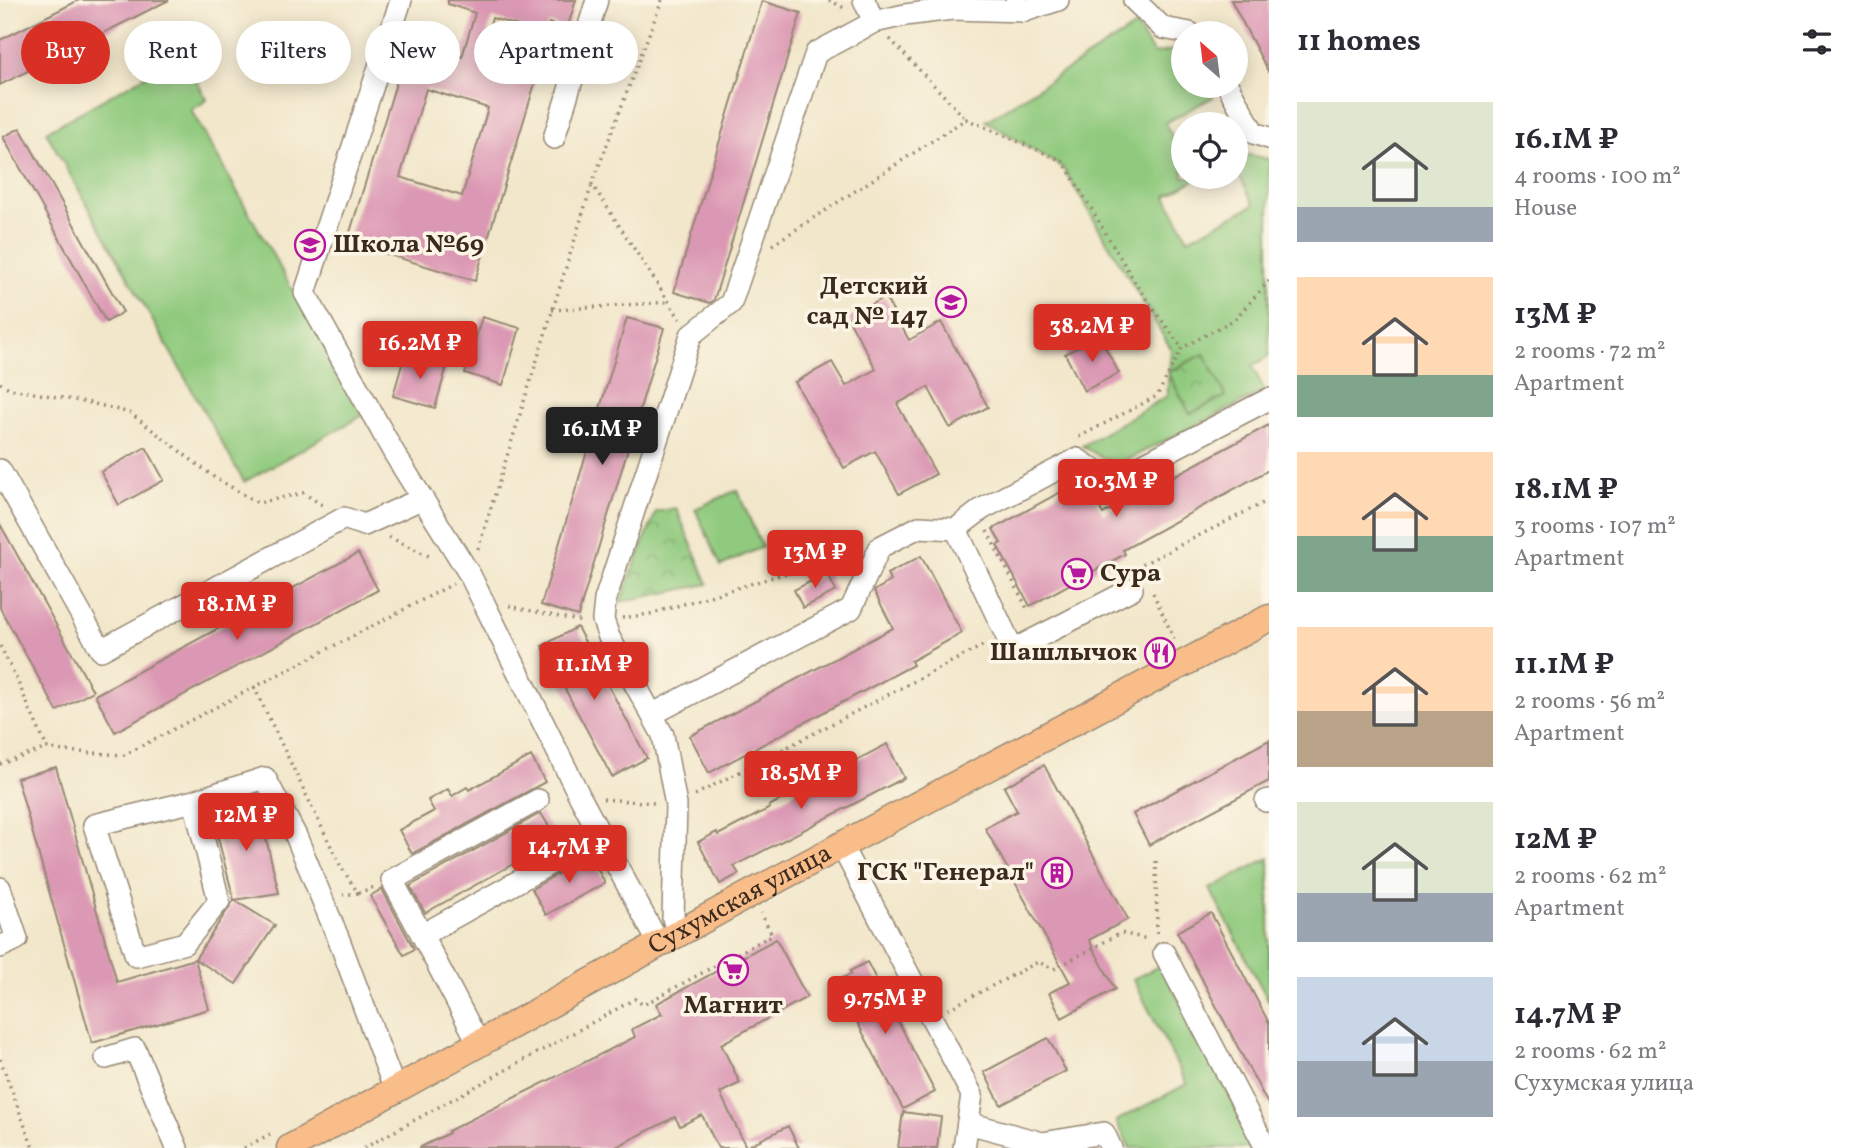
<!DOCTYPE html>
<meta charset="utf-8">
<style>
body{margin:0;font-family:Vollkorn,serif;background:#f7f7f7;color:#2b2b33;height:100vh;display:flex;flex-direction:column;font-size:26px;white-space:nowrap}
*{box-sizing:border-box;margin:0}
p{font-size:23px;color:#7c7c81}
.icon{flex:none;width:38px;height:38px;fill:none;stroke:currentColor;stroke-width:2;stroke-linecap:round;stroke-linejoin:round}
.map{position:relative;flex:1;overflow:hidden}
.panel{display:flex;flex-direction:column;background:#fff;width:595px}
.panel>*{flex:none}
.guide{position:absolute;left:21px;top:21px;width:665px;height:63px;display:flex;gap:14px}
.needle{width:46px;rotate:332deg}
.buttons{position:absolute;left:1171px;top:21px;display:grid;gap:14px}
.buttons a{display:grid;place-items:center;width:77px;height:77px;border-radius:50%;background:#fff;box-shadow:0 4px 18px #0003;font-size:35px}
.price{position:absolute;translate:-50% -60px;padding:0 16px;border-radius:7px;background:#d93025;color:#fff;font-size:23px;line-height:46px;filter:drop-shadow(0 2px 4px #0008)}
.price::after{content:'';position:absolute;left:50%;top:42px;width:21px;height:16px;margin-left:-10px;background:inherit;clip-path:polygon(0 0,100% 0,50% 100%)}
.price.selected{background:#222;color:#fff}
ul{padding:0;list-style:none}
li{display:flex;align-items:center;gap:21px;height:175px;padding:0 28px}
li span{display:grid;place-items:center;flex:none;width:196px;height:140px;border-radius:0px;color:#555}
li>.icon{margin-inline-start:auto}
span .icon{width:84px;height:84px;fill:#fffc;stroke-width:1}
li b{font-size:30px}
h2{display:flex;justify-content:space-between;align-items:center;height:84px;padding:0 28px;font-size:30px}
.tag{padding:0 24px;border-radius:32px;background:#fff;box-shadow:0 4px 18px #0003;font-size:24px;line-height:63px}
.tag.selected{background:#d93025;color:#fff}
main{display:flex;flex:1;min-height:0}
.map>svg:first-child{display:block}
.grass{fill:#90ca7e;stroke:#667a4e;stroke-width:2}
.park{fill:url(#park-crowns);stroke:#667a4e;stroke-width:2}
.building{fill:#db98b4;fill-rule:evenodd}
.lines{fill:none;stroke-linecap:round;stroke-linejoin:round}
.minor-casing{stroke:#968874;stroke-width:24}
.major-casing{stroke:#968874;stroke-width:29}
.path{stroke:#968874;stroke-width:3.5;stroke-dasharray:2 5;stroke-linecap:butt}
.minor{stroke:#fff;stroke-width:21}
.major{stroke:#f8bd89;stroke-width:26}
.labels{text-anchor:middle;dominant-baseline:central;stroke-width:7;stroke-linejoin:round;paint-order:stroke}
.poi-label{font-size:26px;font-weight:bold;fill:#3b2a1e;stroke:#fcf5e5;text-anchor:end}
.street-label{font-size:26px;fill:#3b2a1e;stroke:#fcf5e5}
</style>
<main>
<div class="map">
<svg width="1269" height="1148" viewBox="0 0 1269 1148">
<defs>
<pattern id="park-crowns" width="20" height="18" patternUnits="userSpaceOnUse" patternTransform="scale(1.75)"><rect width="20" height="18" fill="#90ca7e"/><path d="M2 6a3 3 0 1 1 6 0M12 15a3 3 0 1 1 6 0" fill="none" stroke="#77a467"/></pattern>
</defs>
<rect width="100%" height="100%" fill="#fcf5e5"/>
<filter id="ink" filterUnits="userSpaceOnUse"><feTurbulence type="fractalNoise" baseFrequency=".0143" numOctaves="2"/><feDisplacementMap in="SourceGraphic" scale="14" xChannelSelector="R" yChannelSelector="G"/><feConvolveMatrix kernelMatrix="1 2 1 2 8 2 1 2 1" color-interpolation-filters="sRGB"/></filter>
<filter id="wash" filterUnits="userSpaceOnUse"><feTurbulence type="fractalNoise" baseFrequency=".00686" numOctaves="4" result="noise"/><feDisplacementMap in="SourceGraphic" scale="28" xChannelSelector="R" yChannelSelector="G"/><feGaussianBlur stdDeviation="1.57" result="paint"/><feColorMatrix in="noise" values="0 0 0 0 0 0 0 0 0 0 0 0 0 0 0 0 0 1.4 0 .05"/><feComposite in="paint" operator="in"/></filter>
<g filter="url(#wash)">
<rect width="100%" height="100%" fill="#f2e7cb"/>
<g class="grass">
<path d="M1136 26 1154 54 1183 48V86H1207L1213 97 1165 123 1183 157V177H1193L1195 180 1166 196 1188 239 1254 205 1236 169V162L1249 155 1269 159V356L1252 366 1265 391 1116 465 1082 446 1167 396 1171 349 1063 168 986 121Z"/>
<path d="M182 55 207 100 191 110 363 415 244 482 46 132Z"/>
<path d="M737 490 762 547 721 566 695 509Z"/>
<path d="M1269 858V1002L1210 889Z"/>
<path d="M1161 965 1256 1148H1130L1116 1121 1187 1084 1133 979Z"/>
</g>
<g class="park">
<path d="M1204 354 1226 396 1190 414 1168 372Z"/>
<path d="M676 508 708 584 620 602 656 512Z"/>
</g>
<g id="blocks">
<g class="building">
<path d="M79 0H169L0 85V40Z"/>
<path d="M448 0H576L567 29 549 23 545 34 492 18 478 63 536 80 475 281 347 242 409 41 462 57 475 13 448 4ZM426 89 488 108 462 196 400 177Z"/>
<path d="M1231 0H1269V73Z"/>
<path d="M762 1 801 13 714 300 710 303 674 292Z"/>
<path d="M20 128 123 312 106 322 3 137Z"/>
<path d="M885 297 909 340 941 322 988 407 950 428 928 387 897 404 936 474 899 494 875 451 844 468 795 382 832 362 846 386 876 369 848 318Z"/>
<path d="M482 317 520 328 503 385 465 373Z"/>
<path d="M627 318 664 328 578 616 541 605Z"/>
<path d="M1099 336 1119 373 1084 391 1065 354Z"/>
<path d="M405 354 447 366 435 408 393 396Z"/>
<path d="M1269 425V470L1123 550 1125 554 1030 606 997 545 1001 543 993 529 1084 479 1103 514Z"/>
<path d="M146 447 164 480 119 505 101 472Z"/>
<path d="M0 524 93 691 57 711 0 608Z"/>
<path d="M358 553 378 590 115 732 95 695Z"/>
<path d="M921 556 962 633 911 661 913 665 709 773 690 736 893 628 874 591 891 581 887 574Z"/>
<path d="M827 573 836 591 803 608 794 590Z"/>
<path d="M577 627 647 758 612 777 542 646Z"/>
<path d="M1269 740V781L1149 845 1133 814Z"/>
<path d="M887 744 904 778 734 866 739 874 720 884 698 842 717 832 718 835 770 808 769 806Z"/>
<path d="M531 756 545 782 412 854 399 830 434 811 428 800 448 789 452 796 467 787 469 790Z"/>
<path d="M1044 765 1128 919 1089 940 1115 989 1062 1018 1049 993 1070 982 985 828 1017 811 1004 787Z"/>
<path d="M56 767 117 982 195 959 209 1009 92 1043 17 778Z"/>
<path d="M258 805 279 893 234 900 212 815Z"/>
<path d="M541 813 560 845 519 866 517 862 425 913 410 886Z"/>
<path d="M590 855 605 883 546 915 532 889Z"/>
<path d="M382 889 414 949 404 955 370 896Z"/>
<path d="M234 900 275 925 236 984 195 959Z"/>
<path d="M1211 913 1269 1023V1106L1177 932Z"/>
<path d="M776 939 807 997 721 1044 740 1083 720 1093 746 1147 788 1126 799 1148H718L702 1115 680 1126 675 1117 614 1148H419L449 1133 448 1131 635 1037 632 1029 662 1014 656 1004Z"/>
<path d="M867 962 935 1092 903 1109 836 982 851 974 850 971Z"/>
<path d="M1048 1038 1066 1071 1001 1105 984 1072Z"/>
<path d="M903 1112 941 1117 937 1148H898Z"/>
</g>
</g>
</g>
<g filter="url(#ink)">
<use href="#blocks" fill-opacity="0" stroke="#968874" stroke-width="2"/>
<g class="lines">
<g class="minor-casing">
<g id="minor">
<path d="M401 0 305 293 394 453 470 575 580 797 659 944"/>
<path d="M864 0 874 22"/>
<path d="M1134 0 1163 28 1190 33"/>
<path d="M1016 2 1024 11 1058 0"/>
<path d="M1228 86 1254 133 1269 138"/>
<path d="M554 138 597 0"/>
<path d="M0 470 101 650 344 518 364 525 421 499"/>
<path d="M956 529 982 509 1077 459 1111 481 1269 399"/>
<path d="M653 714 851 609 880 547 919 527 956 529 1013 650 1132 589"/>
<path d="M538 800 392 880 422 935 560 858"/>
<path d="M194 801 219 901 185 943 136 956 94 825 194 801 265 778 296 836 339 940 395 1090"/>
<path d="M1266 801 1269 800"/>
<path d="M841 845 972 1095 964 1148"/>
<path d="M0 888 17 939 0 947"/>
<path d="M678 934 673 918 676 805 663 735 609 637 603 620 605 600 691 335 731 303 816 53 874 22 905 15 952 9 1024 11"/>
<path d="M422 935 479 1044"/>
<path d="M1164 953 1266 1148"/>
<path d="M106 1058 135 1049 177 1148"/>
<path d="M968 1123 1042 1143 1104 1133 1111 1148"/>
</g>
</g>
<g class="major-casing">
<g id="major">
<path id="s1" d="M290 1148 748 895 1269 618"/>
</g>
</g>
<g class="path">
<path d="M662 0 592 184 680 319"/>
<path d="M829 0 844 8"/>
<path d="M890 39 966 119"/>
<path d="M772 245 966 119 1063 161 1139 289 1182 348"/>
<path d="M552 310 669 302"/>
<path d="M0 383 11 389 91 403 130 413 214 477 258 503 303 493 324 506"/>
<path d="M1079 437 1157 396 1182 348 1235 319 1269 281"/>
<path d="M1097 498 1102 507 1111 503"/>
<path d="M987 531 1028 610"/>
<path d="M389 537 433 558"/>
<path d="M478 549 592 184"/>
<path d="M840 557 857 549"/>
<path d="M1139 570 1141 565 1269 500"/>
<path d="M1153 593 1176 643"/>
<path d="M509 606 583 622"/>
<path d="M622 618 650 614 840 557"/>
<path d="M0 646 12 669 47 748"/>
<path d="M254 687 340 865 358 893 343 895"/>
<path d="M0 764 47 748 63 751 124 755 453 584"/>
<path d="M695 795 986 644"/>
<path d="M603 799 655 803"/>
<path d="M1156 861 1157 935"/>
<path d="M358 893 374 887"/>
<path d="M948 1009 1038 962 1054 969 1121 933 1148 939"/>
<path d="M0 1059 33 1148"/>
<path d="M244 1148 270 1134"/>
<path d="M364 1148 635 999 643 1005 772 935 761 913"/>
</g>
<use href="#minor" class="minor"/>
<use href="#major" class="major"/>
</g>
</g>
<defs>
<g id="school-ring" transform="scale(1.575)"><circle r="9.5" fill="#fcf5e5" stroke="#b5179e" stroke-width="1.5"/><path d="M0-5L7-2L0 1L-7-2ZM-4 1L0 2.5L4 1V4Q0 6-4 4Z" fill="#b5179e"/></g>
<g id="supermarket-ring" transform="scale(1.575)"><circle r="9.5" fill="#fcf5e5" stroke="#b5179e" stroke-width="1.5"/><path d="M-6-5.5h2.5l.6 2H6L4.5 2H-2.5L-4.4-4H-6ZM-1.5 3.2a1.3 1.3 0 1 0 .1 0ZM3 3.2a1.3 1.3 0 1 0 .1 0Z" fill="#b5179e"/></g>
<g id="restaurant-ring" transform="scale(1.575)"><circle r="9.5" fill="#fcf5e5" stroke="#b5179e" stroke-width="1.5"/><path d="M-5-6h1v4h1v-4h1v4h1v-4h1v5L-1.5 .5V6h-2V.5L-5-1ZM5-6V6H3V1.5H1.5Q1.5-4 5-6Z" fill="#b5179e"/></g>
<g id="building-ring" transform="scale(1.575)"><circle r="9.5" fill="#fcf5e5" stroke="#b5179e" stroke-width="1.5"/><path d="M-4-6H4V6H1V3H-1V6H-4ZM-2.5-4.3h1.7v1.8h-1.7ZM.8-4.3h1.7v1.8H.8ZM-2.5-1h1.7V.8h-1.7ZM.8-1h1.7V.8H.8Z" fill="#b5179e"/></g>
</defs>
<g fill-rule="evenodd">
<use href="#school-ring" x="310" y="245"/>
<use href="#school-ring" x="951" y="302"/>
<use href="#supermarket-ring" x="1077" y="574"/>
<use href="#restaurant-ring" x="1160" y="653"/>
<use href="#building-ring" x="1057" y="873"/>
<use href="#supermarket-ring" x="733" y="970"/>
</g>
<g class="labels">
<g class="poi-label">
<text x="333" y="245" text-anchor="start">Школа №69</text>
<text x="928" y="287">Детский<tspan x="928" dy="30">сад № 147</tspan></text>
<text x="1100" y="574" text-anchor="start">Сура</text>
<text x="1137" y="653">Шашлычок</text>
<text x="1034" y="873">ГСК "Генерал"</text>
<text x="733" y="1006" text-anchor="middle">Магнит</text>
</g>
<g class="street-label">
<text stroke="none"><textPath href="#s1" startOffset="514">Сухумская улица</textPath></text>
</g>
</g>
</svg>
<div class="buttons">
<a><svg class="needle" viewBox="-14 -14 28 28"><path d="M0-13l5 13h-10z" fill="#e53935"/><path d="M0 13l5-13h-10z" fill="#7c7c81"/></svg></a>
<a><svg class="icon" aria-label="locate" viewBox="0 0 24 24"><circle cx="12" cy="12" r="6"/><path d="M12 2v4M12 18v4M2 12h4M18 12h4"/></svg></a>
</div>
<b class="price" style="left:1092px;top:364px">38.2M ₽</b>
<b class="price" style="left:420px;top:381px">16.2M ₽</b>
<b class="price selected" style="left:602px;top:467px">16.1M ₽</b>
<b class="price" style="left:1116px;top:519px">10.3M ₽</b>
<b class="price" style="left:815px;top:590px">13M ₽</b>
<b class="price" style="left:237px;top:642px">18.1M ₽</b>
<b class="price" style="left:594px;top:702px">11.1M ₽</b>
<b class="price" style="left:801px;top:811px">18.5M ₽</b>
<b class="price" style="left:246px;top:853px">12M ₽</b>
<b class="price" style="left:569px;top:885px">14.7M ₽</b>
<b class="price" style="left:885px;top:1036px">9.75M ₽</b>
<div class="guide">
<a class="tag selected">Buy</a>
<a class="tag">Rent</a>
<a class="tag">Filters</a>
<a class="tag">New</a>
<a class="tag">Apartment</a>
</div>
</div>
<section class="panel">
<h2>11 homes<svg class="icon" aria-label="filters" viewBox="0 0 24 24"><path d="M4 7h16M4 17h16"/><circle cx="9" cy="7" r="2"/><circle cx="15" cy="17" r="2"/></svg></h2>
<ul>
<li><span style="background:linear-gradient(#dfe7d0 75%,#9aa5b1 0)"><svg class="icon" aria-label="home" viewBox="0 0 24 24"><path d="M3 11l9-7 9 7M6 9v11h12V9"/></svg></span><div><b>16.1M ₽</b><p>4 rooms · 100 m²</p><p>House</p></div></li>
<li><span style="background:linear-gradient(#ffd9b3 70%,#7fa58c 0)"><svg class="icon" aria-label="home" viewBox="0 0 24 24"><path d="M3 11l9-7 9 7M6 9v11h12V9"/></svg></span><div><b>13M ₽</b><p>2 rooms · 72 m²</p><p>Apartment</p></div></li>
<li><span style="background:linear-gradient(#ffd9b3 60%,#7fa58c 0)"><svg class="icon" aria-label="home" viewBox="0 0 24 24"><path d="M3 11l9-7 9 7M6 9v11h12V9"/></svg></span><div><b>18.1M ₽</b><p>3 rooms · 107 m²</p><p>Apartment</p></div></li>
<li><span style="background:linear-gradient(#ffd9b3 60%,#b9a48a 0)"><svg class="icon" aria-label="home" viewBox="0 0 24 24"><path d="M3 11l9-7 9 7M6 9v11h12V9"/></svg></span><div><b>11.1M ₽</b><p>2 rooms · 56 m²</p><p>Apartment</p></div></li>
<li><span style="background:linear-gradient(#dfe7d0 65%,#9aa5b1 0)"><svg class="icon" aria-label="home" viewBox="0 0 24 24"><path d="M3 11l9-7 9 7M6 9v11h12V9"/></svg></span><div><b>12M ₽</b><p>2 rooms · 62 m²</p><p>Apartment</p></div></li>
<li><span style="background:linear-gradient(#c9d6e8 60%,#9aa5b1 0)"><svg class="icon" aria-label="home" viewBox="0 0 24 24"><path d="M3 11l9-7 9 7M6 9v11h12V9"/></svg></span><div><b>14.7M ₽</b><p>2 rooms · 62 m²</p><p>Сухумская улица</p></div></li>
</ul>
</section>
</main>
